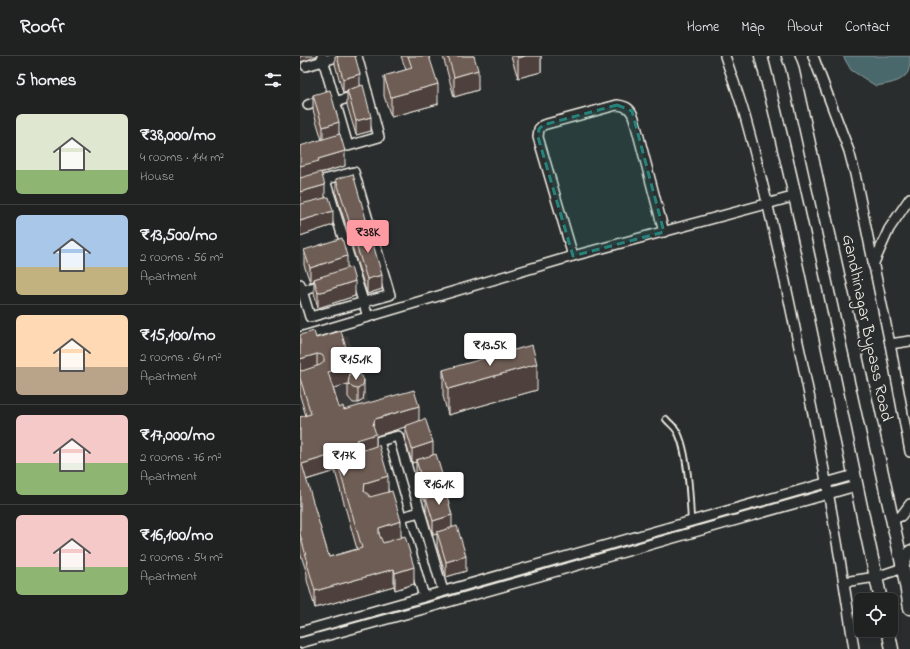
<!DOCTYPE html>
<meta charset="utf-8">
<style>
body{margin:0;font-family:"Indie Flower",sans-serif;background:#282a2a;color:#f1f3f6;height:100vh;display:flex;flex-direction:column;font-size:15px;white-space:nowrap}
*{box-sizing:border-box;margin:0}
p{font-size:13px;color:#a2a4a5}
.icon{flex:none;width:22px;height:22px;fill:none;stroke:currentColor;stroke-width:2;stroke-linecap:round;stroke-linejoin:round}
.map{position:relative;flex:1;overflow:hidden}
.drawer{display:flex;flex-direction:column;background:#202222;width:300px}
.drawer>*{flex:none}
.fabs{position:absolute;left:554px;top:537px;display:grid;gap:8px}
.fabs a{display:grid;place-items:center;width:44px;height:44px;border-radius:6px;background:#202222;box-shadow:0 2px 6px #0003,0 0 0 1px #3d3f40;font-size:20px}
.price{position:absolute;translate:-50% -34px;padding:0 9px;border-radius:4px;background:#fff;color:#222;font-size:13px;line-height:26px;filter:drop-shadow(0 1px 2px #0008)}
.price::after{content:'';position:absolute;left:50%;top:24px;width:12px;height:9px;margin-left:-6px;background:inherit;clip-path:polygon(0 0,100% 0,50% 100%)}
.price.selected{background:#ff9aa2;color:#111}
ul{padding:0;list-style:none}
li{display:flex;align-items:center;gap:12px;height:100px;padding:0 16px}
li+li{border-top:1px solid #3d3f40}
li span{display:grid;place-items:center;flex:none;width:112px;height:80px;border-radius:6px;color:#555}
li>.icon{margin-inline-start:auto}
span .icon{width:48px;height:48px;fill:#fffc;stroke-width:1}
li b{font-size:17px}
h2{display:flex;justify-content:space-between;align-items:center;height:48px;padding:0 16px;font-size:17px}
header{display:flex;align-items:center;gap:24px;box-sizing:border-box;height:56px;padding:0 20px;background:#202222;border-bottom:1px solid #3d3f40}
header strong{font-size:19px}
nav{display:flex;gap:22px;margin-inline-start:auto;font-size:14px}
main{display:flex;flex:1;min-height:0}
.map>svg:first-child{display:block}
.built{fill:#3e3b3a}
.water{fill:#4a676c;stroke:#8e9e9e}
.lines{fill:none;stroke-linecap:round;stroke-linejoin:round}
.service-casing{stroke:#f4f1e8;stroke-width:8}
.minor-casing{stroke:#f4f1e8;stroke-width:12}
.secondary-casing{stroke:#f4f1e8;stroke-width:15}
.service{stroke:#2a2d2e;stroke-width:4.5}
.minor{stroke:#2a2d2e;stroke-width:9}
.secondary{stroke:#2a2d2e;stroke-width:12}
.wall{fill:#5f5049;stroke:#f4f1e8;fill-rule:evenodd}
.shaded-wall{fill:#4d413c;stroke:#f4f1e8}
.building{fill:#6e5d55;stroke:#f4f1e8;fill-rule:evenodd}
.marked{fill:#26827a;fill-opacity:0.2;stroke:#26827a;stroke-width:3;stroke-dasharray:8 5;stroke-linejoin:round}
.labels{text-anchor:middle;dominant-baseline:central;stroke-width:4;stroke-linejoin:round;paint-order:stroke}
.street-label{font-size:17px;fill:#f4f1e8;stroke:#2a2d2e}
</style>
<header>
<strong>Roofr</strong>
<nav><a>Home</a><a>Map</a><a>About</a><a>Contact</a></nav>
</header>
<main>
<section class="drawer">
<h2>5 homes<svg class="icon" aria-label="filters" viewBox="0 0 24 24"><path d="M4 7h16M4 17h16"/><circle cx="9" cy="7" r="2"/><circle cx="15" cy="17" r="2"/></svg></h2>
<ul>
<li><span style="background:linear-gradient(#dfe7d0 70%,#8fb573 0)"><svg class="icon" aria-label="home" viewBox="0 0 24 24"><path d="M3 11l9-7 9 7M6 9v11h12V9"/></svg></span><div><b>₹38,000/mo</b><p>4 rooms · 144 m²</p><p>House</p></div></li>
<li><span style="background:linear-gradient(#a9c7e8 65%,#c2b280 0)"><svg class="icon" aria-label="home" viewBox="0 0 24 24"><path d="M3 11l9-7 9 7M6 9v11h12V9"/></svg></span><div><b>₹13,500/mo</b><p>2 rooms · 56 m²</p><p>Apartment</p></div></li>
<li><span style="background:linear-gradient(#ffd9b3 65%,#b9a48a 0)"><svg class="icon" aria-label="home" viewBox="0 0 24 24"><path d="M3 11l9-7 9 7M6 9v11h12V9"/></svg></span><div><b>₹15,100/mo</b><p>2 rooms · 64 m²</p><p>Apartment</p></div></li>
<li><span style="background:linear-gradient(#f6c9c9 60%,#8fb573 0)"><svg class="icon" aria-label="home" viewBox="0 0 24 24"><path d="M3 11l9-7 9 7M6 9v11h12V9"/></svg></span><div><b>₹17,000/mo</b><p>2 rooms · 76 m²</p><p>Apartment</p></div></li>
<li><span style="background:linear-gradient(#f6c9c9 65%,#8fb573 0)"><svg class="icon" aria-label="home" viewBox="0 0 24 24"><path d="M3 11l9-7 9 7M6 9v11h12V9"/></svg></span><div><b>₹16,100/mo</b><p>2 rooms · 54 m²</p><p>Apartment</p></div></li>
</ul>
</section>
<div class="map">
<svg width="610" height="593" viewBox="0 0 610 593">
<rect width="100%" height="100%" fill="#2a2d2e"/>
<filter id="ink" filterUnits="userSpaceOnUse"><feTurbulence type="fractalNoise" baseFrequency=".025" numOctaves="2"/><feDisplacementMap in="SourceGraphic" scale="8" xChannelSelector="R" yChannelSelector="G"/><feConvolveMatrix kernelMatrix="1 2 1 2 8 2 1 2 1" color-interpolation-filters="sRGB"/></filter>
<g filter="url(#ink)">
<path class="built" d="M48 279 70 352 41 360 19 288Z"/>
<path class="water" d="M543 0H610C610 5 610 12 608 16 602 27 586 28 576 30L551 14Z"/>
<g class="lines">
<g class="service-casing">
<path id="service" d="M366 363C369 367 374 370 377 375 388 395 390 441 391 465"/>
</g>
<g class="minor-casing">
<g id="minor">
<path d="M22 0 48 90 79 81 67 36 35 46"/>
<path d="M57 0 67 36"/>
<path d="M425 0C432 21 440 42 446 64 464 129 479 196 493 263 517 372 538 482 554 593"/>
<path d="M513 0 549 95 555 118 590 288 610 396"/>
<path d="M6 10 40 0"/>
<path d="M8 49 25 43"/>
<path d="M25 124 68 261"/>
<path d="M0 130 54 116 90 239 10 261 0 228"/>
<path d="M273 200 238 81 239 73 243 69 317 49C327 50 331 53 334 62L364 176"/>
<path d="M573 209 589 173 610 142"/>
<path d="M2 235 24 228"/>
<path d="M0 281 273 200 496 140"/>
<path d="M590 288 610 285"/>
<path d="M101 461 120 456"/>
<path d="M592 464 601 460 610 448"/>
<path d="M544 526 576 521 603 512 610 494"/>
<path d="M124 541 79 385 98 380 143 535"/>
<path d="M0 576 554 419"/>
<path d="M0 587 127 552 556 430"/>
</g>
</g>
<g class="secondary-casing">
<g id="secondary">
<path d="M461 0C508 180 541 363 581 544"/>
<path d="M488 0 492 11 603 512 610 552"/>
<path d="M588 574 592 593"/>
</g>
</g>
<use href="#service" class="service"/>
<use href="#minor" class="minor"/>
<use href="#secondary" class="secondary"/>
</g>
<g class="wall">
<path d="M35 0H55L60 30 71 75 56 79 47 49V36L43 37 35 8Z"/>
<path d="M101 0H129L138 48 91 61 84 40V20L106 14Z"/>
<path d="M143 0H174L178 34 154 41Z"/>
<path d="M211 0H241V16L218 22Z"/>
<path d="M13 39 39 78 45 110 21 117 25 142 33 169 0 180 22 84 13 54Z"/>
<path d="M36 123 66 175 82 233 67 238 53 194V181L50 182 36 138Z"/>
<path d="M4 194 47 212 55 240 18 252 14 237V225L10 226 4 209Z"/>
<path d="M0 279 16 282 51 317 64 338 63 344 58 347H53L48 341V328L33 332 39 352 44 354 119 365 133 399 144 437 152 471 166 515 146 521 137 491V478L133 479 126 456V444H124L116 419V406L112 407 105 384V371L76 380V390L114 528 95 534 94 530 15 552 7 524V518L0 496V361L6 360 0 340ZM35 415 57 493 29 501 6 424Z"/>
<path d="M143 314 237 334 148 359 143 340Z"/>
</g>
<g class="shaded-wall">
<path d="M0 0H16V1L0 6Z"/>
<path d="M225 0H241V16L218 22V2Z"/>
<path d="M178 14V34L154 41V21Z"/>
<path d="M60 18V32L47 34V36L43 37V23Z"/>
<path d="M138 28V48L91 61V41Z"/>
<path d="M71 61V75L56 79V65Z"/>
<path d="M39 66V80L23 85V71Z"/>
<path d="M45 95V110L19 117 0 124V110L18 103Z"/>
<path d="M25 129V144L0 151V136Z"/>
<path d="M33 155V169L0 180V165Z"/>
<path d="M66 163V177L53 179V181L50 182V168Z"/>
<path d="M47 200V214L14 223V225L10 226V212Z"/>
<path d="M82 219V233L67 238V223Z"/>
<path d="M55 225V240L18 252V237Z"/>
<path d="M17 298V315L0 320V303Z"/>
<path d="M237 308V334L148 359V333Z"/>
<path d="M51 309V327L28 334V316Z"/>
<path d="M64 324V338L63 344 58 347V333Z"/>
<path d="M119 350V367L105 370V371L76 380V395L57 401 53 389 57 384 73 369 75 363Z"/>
<path d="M133 386V400L116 404V406L112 407V393Z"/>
<path d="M35 398V415L2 425V408Z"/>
<path d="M88 420V438L65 445 64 435 65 427Z"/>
<path d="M144 425V439L126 442V444H124V430Z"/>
<path d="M152 459V473L137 476V478L133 479V465Z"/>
<path d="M101 465V482L79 489V472Z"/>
<path d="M166 500V515L146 521V506Z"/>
<path d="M114 511V528L95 534V517Z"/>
<path d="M94 513V530L15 552V535Z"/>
</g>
<g class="building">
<path d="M37 0H55L60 18 43 23Z"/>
<path d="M108 0H129L138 28 91 41 84 20 112 12Z"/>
<path d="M148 0H174L178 14 154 21Z"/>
<path d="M217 0H225L218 2Z"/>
<path d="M63 29 71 61 56 65 47 34Z"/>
<path d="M30 34 39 66 23 71 13 39Z"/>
<path d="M40 78 45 95 18 103 19 105 0 110V90Z"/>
<path d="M21 116 25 129 0 136V122Z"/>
<path d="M53 118 66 163 50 168 36 123Z"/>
<path d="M29 141 33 155 0 165V148H1Z"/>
<path d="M69 174 82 219 67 223 53 179Z"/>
<path d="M42 182 47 200 10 212 4 194Z"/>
<path d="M51 211 55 225 18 237 14 223Z"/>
<path d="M14 275 16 282 41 275 51 309 28 316 39 352 43 350 44 354 114 334 119 350 75 363 73 369 76 378 57 384 53 389 55 394 58 396 79 389 88 420 65 427 64 435 69 439 70 441 92 435 101 465 79 472V478L83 487 105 480 114 511 95 517 94 513 15 535 7 507H8L0 478V361L11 358 0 322V314L2 315 20 309 24 306V302L22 299 17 298 0 303V279ZM35 398 62 492 29 501 2 408Z"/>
<path d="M232 289 237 308 148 333 143 314Z"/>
<path d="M50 317 60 318 64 324 63 329 58 333 53 332 48 327Z"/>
<path d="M125 362 133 386 112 393 105 370 122 364Z"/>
<path d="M136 398 144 425 124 430 116 404Z"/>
<path d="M146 436 152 459 133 465 126 442Z"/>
<path d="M157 470 166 500 146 506 137 476Z"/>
</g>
</g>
<path class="marked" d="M317 49 332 55 364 176 273 200 238 81 239 73 243 69Z"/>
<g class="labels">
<g class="street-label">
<text transform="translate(567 272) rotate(78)">Gandhinagar Bypass Road</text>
</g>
</g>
</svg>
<div class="fabs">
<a><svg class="icon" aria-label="locate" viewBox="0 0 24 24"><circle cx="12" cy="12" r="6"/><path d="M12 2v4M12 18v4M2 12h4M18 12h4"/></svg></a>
</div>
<b class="price selected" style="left:68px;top:198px">₹38K</b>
<b class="price" style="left:190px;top:311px">₹13.5K</b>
<b class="price" style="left:56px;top:325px">₹15.1K</b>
<b class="price" style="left:44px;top:421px">₹17K</b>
<b class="price" style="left:139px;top:450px">₹16.1K</b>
</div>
</main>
